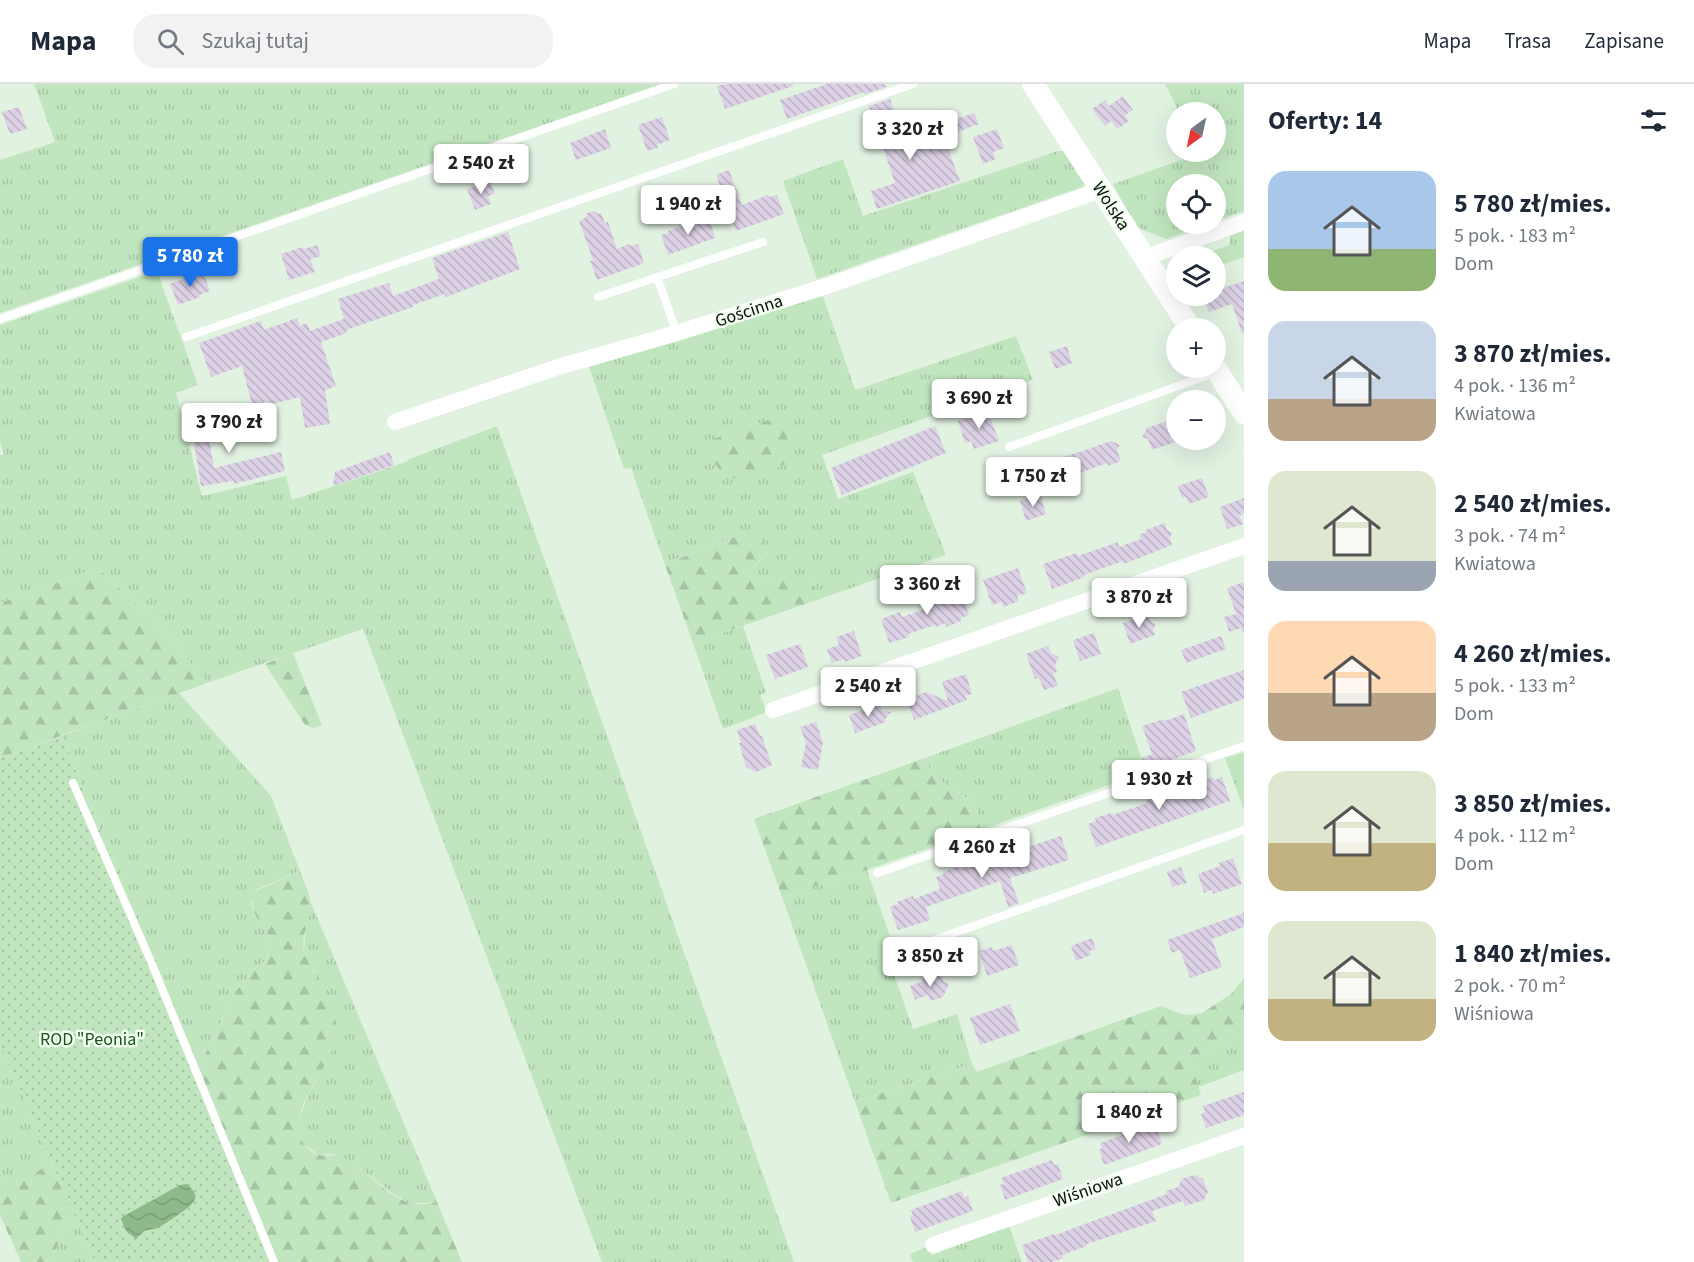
<!DOCTYPE html>
<html lang="pl">
<meta charset="utf-8">
<style>
body{margin:0;font-family:"Source Sans 3",sans-serif;background:#f2f2f3;color:#1f2937;height:100vh;display:flex;flex-direction:column;font-size:22px;white-space:nowrap}
*{box-sizing:border-box;margin:0}
p{font-size:20px;color:#747a83}
.icon{flex:none;width:33px;height:33px;fill:none;stroke:currentColor;stroke-width:2;stroke-linecap:round;stroke-linejoin:round}
.map{position:relative;flex:1;overflow:hidden}
.panel{display:flex;flex-direction:column;background:#fff;width:450px}
.panel>*{flex:none}
.needle{width:39px;rotate:213deg}
.buttons{position:absolute;left:1166px;top:18px;display:grid;gap:12px}
.buttons a{display:grid;place-items:center;width:60px;height:60px;border-radius:50%;background:#fff;box-shadow:0 6px 24px #0002;font-size:30px}
.price{position:absolute;translate:-50% -51px;padding:0 14px;border-radius:6px;background:#fff;color:#222;font-size:20px;line-height:39px;filter:drop-shadow(0 2px 3px #0008)}
.price::after{content:'';position:absolute;left:50%;top:36px;width:18px;height:14px;margin-left:-9px;background:inherit;clip-path:polygon(0 0,100% 0,50% 100%)}
.price.active{background:#1a73e8;color:#fff}
ul{padding:0;list-style:none}
li{display:flex;align-items:center;gap:18px;height:150px;padding:0 24px}
li span{display:grid;place-items:center;flex:none;width:168px;height:120px;border-radius:18px;color:#555}
li>.icon{margin-inline-start:auto}
span .icon{width:72px;height:72px;fill:#fffc;stroke-width:1}
li b{font-size:26px}
h2{display:flex;justify-content:space-between;align-items:center;height:72px;padding:0 24px;font-size:26px}
header{display:flex;align-items:center;gap:36px;box-sizing:border-box;height:84px;padding:0 30px;background:#fff;border-bottom:2px solid #e0e1e3}
header strong{font-size:28px}
nav{display:flex;gap:33px;margin-inline-start:auto;font-size:21px}
.search{width:420px;height:54px;background:#f2f2f3;display:flex;align-items:center;gap:15px;box-sizing:border-box;padding:0 21px;border-radius:24px;color:#747a83;font-size:22px}
main{display:flex;flex:1;min-height:0}
.map>svg:first-child{display:block}
.grass{fill:url(#grass-tufts)}
.forest{fill:url(#forest-firs)}
.garden{fill:url(#garden-dots)}
.water{fill:url(#water-waves)}
.building{fill:url(#building-back-hatch)}
.lines{fill:none;stroke-linecap:round;stroke-linejoin:round}
.lane{stroke:#fff;stroke-width:8}
.street{stroke:#fff;stroke-width:16}
.secondary{stroke:#fff;stroke-width:22}
.labels{text-anchor:middle;dominant-baseline:central;stroke-width:5;stroke-linejoin:round;paint-order:stroke}
.street-label{font-size:18px;fill:#080d07;stroke:#f1fff1}
.park-label{font-size:18px;fill:#18551a;stroke:#f1fff1}
</style>
<header>
<strong>Mapa</strong>
<div class="search"><svg class="icon" aria-label="search" viewBox="0 0 24 24"><circle cx="10" cy="10" r="6"/><path d="M15 15l6 6"/></svg>Szukaj tutaj</div>
<nav><a>Mapa</a><a>Trasa</a><a>Zapisane</a></nav>
</header>
<main>
<div class="map">
<svg width="1244" height="1178" viewBox="0 0 1244 1178">
<defs>
<pattern id="grass-tufts" width="24" height="20" patternUnits="userSpaceOnUse" patternTransform="scale(1.5)"><rect width="24" height="20" fill="#c1e6bf"/><path d="M3 7l-1-3M5 7V3M7 7l1-3M15 17l-1-3M17 17v-4M19 17l1-3" fill="none" stroke="#a4c4a3"/></pattern>
<pattern id="forest-firs" width="22" height="20" patternUnits="userSpaceOnUse" patternTransform="scale(1.5)"><rect width="22" height="20" fill="#c1e6bf"/><path d="M5 1l3.5 6h-7zM16 11l3.5 6h-7z" fill="#a4c4a3"/></pattern>
<pattern id="garden-dots" width="8" height="8" patternUnits="userSpaceOnUse" patternTransform="scale(1.5)"><rect width="8" height="8" fill="#c1e6bf"/><path d="M2 2h.1M6 6h.1" fill="none" stroke="#a4c4a3" stroke-width="1.8" stroke-linecap="round"/></pattern>
<pattern id="water-waves" width="16" height="10" patternUnits="userSpaceOnUse" patternTransform="scale(1.5)"><rect width="16" height="10" fill="#8db98b"/><path d="M0 5q4-4 8 0t8 0" fill="none" stroke="#789e76"/></pattern>
<pattern id="building-back-hatch" width="6" height="6" patternUnits="userSpaceOnUse" patternTransform="scale(1.5)"><rect width="6" height="6" fill="#dcd1e5"/><path d="M-1 5l2 2M0 0l6 6M5-1l2 2" fill="none" stroke="#bbb2c3"/></pattern>
</defs>
<rect width="100%" height="100%" fill="#e2f2e1"/>
<g class="grass">
<path d="M34 0H661L0 229V76L55 58Z"/>
<path d="M1165 0H1244V127L1215 137V100H1176V140H1208L1166 155 1136 143 1113 100 1198 70 1197 68H1215V28H1179Z"/>
<path d="M1058 67H1064L1086 100 1082 103 817 195 783 97 843 75 863 132Z"/>
<path d="M1244 143V173L1215 183V172H1206L1213 167 1229 161 1230 157 1229 148Z"/>
<path d="M157 187 198 301 176 309 202 412 286 392 292 416 406 378 409 375 497 342 794 1178H602L363 545 207 599 161 544 98 484 0 519V371L4 370 0 358V241Z"/>
<path d="M823 212 855 306 1016 252 1033 296 822 371 838 415 913 388 946 471 820 515 812 498 775 496 760 498 750 492 752 486 762 474 743 448C733 455 722 457 711 461 693 468 683 475 664 478L631 384 624 385 589 283Z"/>
<path d="M743 542 766 608 760 611 767 628 723 645 693 559Z"/>
<path d="M1118 604 1146 688 980 746C980 712 961 714 941 697 933 691 928 682 922 675Z"/>
<path d="M179 609 271 712 300 787 256 806 251 820 255 831 271 856 267 875 250 889 236 907 198 985 62 652Z"/>
<path d="M1244 668V726L1225 674Z"/>
<path d="M867 786 894 864 886 867 913 945 957 930 972 980 855 1018 782 813Z"/>
<path d="M311 819 437 1118 411 1120 392 1109 361 1085 333 1070 319 1071 304 1061 298 1048 299 1035 310 1006 317 996V890L307 875 304 867 306 840Z"/>
<path d="M1244 941V986L1198 1003 1189 973 1234 955 1231 945Z"/>
<path d="M0 959 52 1079 33 1090H10L0 1094Z"/>
<path d="M75 1131 95 1178H48L56 1165 64 1141Z"/>
<path d="M1009 1142 1022 1178H913L910 1170 927 1163 932 1171Z"/>
</g>
<g class="forest">
<path d="M784 331C787 342 795 361 791 372 787 383 776 383 768 386 762 388 757 393 751 396 738 400 718 388 712 375 710 370 710 362 710 356Z"/>
<path d="M743 448 757 449C776 474 755 472 750 492L760 498 803 491 812 498 820 515 693 559 664 478C683 475 693 468 711 461 722 457 733 455 743 448Z"/>
<path d="M98 484 161 544 207 599 0 674V519Z"/>
<path d="M293 569 322 641 314 644 305 641 265 580Z"/>
<path d="M922 675C928 682 933 691 941 697 961 714 980 712 980 746L867 786 782 813 754 735Z"/>
<path d="M300 787C303 797 311 811 311 822 310 837 301 851 304 867 306 876 313 883 317 891 329 911 340 936 334 960 327 987 294 1019 299 1048 300 1058 310 1069 319 1071 328 1073 332 1069 342 1073 366 1085 385 1111 410 1119 417 1122 429 1119 437 1118L462 1178H277L198 985 236 907 250 889 267 875 271 856C262 839 245 826 256 807Z"/>
<path d="M1244 894V941L1232 945 1235 955 1189 973 1201 1011 891 1119 855 1018 972 980 977 988 1161 922 1181 930 1193 931 1202 929 1231 910Z"/>
<path d="M52 1079 75 1131 64 1141 56 1165 48 1178H21L0 1131V1094L10 1090H33Z"/>
</g>
<path class="garden" d="M62 652 277 1178H95L0 959V674Z"/>
<path class="water" d="M187 1100 192 1105 196 1112 194 1117 189 1123 172 1135 158 1144 144 1147 136 1155 126 1147 121 1135 122 1133 180 1101Z"/>
<g class="building">
<path d="M725 0H792L793 2 725 25 717 2Z"/>
<path d="M827 0H885L886 3 865 10 864 8 787 35 780 16Z"/>
<path d="M1123 12 1133 26 1125 31 1129 37 1117 45 1111 37 1105 42 1092 25 1105 16 1109 22Z"/>
<path d="M890 15 907 66 944 54 960 97 877 125 871 107 895 99 869 22Z"/>
<path d="M19 23 27 45 10 50 2 28Z"/>
<path d="M940 25 945 39 974 29 979 40 935 56 925 31Z"/>
<path d="M662 33 670 56 657 61 658 64 647 67 638 41Z"/>
<path d="M605 45 611 64 576 76 570 59Z"/>
<path d="M997 45 1004 64 993 68 996 75 983 80 973 53Z"/>
<path d="M729 86 742 121 768 111 769 113 777 111 784 130 736 147 716 91Z"/>
<path d="M490 97 495 110 488 112 491 120 475 126 467 105Z"/>
<path d="M594 127 598 130 601 129 605 139 608 138 617 165 629 160 630 162 638 160 644 179 597 196 590 177 593 176 579 137 585 134 587 129Z"/>
<path d="M709 133 715 154 668 171 661 151 669 149 668 147Z"/>
<path d="M508 148 520 185 446 213 445 210 413 221V223L346 246 347 249 321 258 336 302 325 306 330 340 305 344 300 313 268 321 267 317 252 321 242 282 211 293 199 259 261 237 264 246 297 234 300 242 307 239 310 247 344 235 338 215 389 199 393 212 439 195 432 174Z"/>
<path d="M317 161 321 172 310 175 315 188 289 196 281 170 303 163 304 165Z"/>
<path d="M203 188 210 207 199 211 200 213 178 221 170 200Z"/>
<path d="M1244 197V249H1242L1232 220 1209 228 1203 212H1215V207Z"/>
<path d="M1067 262 1072 279 1055 285 1049 268Z"/>
<path d="M234 323 237 342 208 348 214 384 281 368 285 387 234 400 233 397 201 402 191 339 208 337 206 328Z"/>
<path d="M988 327 999 357 974 365 971 357 965 359 958 337Z"/>
<path d="M1167 337 1168 340 1176 337V358L1152 366 1148 355 1142 353 1147 344Z"/>
<path d="M935 342 946 369 842 411 831 384Z"/>
<path d="M1111 357 1120 361 1117 366 1121 377 1108 382 1107 379 1074 391V393L1062 398 1058 387 1053 384 1056 376Z"/>
<path d="M390 368 394 381 333 402 335 388Z"/>
<path d="M1202 394 1209 413 1189 420 1186 413 1182 414 1178 402Z"/>
<path d="M1040 410 1046 430 1026 437 1020 417Z"/>
<path d="M1244 414V430L1239 431 1243 440 1227 445 1220 423Z"/>
<path d="M1165 439 1167 446 1172 449 1170 453 1172 461 1124 480 1123 477 1084 491 1085 493 1052 505 1043 480 1077 469 1078 472 1118 458 1119 463 1141 455 1139 451 1146 448 1145 446Z"/>
<path d="M1018 484 1027 509 1017 512 1019 517 1003 523 1001 518 992 521 983 496Z"/>
<path d="M1244 498V548H1242L1241 544 1229 548 1224 533 1236 530 1227 504Z"/>
<path d="M955 505 956 509 961 507 969 531 961 534V537L954 540 946 543V539L936 543 935 541 908 550 909 553 889 559 881 535 900 528 902 533 927 524V519L932 517 931 514Z"/>
<path d="M1148 531 1150 537 1156 540 1153 545 1155 551 1130 560 1123 539Z"/>
<path d="M854 547 862 572 845 578 844 575 832 579 827 565 839 561 836 553Z"/>
<path d="M1094 549 1101 570 1080 577 1073 556Z"/>
<path d="M1221 552 1226 565 1186 579 1181 566Z"/>
<path d="M800 560 808 583 775 595 766 571Z"/>
<path d="M1048 562 1051 569 1059 573 1055 581 1057 588 1053 589 1058 602 1044 606 1039 594 1035 595 1026 570Z"/>
<path d="M1244 586V615L1191 634 1181 608Z"/>
<path d="M966 590 972 610 965 612 967 616 914 636 907 616 926 608 948 617 942 598Z"/>
<path d="M880 620 882 627 891 628 885 635 886 638 855 649 849 631Z"/>
<path d="M1184 630 1196 667 1146 685 1142 674 1152 670 1142 642 1164 635 1165 637Z"/>
<path d="M816 638 823 658 818 686 801 683 806 659 800 643Z"/>
<path d="M755 640 760 652H762L772 681 756 688 746 683 739 659H741L737 646Z"/>
<path d="M1213 693 1214 696 1222 693 1230 717 1096 763 1088 740 1096 737 1095 734 1111 729 1112 731 1139 722 1147 719 1146 716 1162 711 1163 713 1181 707 1198 701 1197 699Z"/>
<path d="M1061 752 1069 776 1010 794 1019 819 1008 823 1000 797 926 823 930 836 898 846 890 823 898 820 897 818 913 812 914 815 940 805 936 793 944 790 943 788 959 782 960 785 968 782 995 773 994 770 1010 764 1011 767 1019 764V766Z"/>
<path d="M1233 774 1242 800 1213 810 1212 806 1204 809 1198 790 1220 782 1219 779Z"/>
<path d="M1181 783 1187 799 1172 803 1167 788Z"/>
<path d="M1244 829V843L1212 855 1222 883 1190 894 1180 866 1172 869 1167 856Z"/>
<path d="M1092 854 1096 865 1089 867 1091 871 1076 877 1071 862Z"/>
<path d="M1012 861 1019 881 987 892 979 867 992 863 993 867Z"/>
<path d="M940 888 943 897 949 900 943 913 930 917 928 911 915 916 910 902 923 897 922 894Z"/>
<path d="M1010 920 1020 947 980 961 970 934Z"/>
<path d="M1244 1008V1031L1206 1044 1201 1030 1205 1028 1203 1022Z"/>
<path d="M1151 1041 1153 1046 1157 1045 1162 1060 1104 1081 1099 1066 1102 1064 1100 1059Z"/>
<path d="M1052 1076 1054 1081 1058 1080 1063 1095 1005 1116 1000 1101 1004 1100 1001 1094Z"/>
<path d="M1195 1091 1203 1095 1208 1108 1204 1116 1185 1122 1183 1117 1152 1127 1156 1137 1087 1160V1162L1062 1171 1063 1174 1052 1178H1028L1022 1161 1054 1150 1055 1151 1167 1110 1166 1107 1178 1103 1182 1095Z"/>
<path d="M962 1107 964 1113 968 1112 973 1127 915 1148 910 1133 913 1131 911 1126Z"/>
</g>
<g class="lines">
<g class="lane">
<path d="M657 193 677 249"/>
<path d="M598 213 763 158"/>
<path d="M0 235 674 0"/>
<path d="M186 253 913 0"/>
<path d="M1009 363 1217 288"/>
<path d="M73 699 152 880 274 1178"/>
<path d="M877 789 1244 662"/>
<path d="M892 871 1244 746"/>
</g>
<g class="street">
<path d="M1144 174 1244 138"/>
<path d="M395 338 558 283 677 249 830 201 1101 106"/>
<path d="M773 626 1244 462"/>
<path d="M933 1161 1244 1052"/>
</g>
<g class="secondary">
<path d="M1033 0 1190 244"/>
<path d="M1215 284 1244 329"/>
</g>
</g>
<g class="labels">
<g class="street-label">
<text transform="translate(1111 122) rotate(57)">Wolska</text>
<text transform="translate(749 227) rotate(-18)">Gościnna</text>
<text transform="translate(1088 1106) rotate(-19)">Wiśniowa</text>
</g>
<g class="park-label">
<text x="92" y="955">ROD "Peonia"</text>
</g>
</g>
</svg>
<div class="buttons">
<a><svg class="needle" viewBox="-14 -14 28 28"><path d="M0-13l5 13h-10z" fill="#e53935"/><path d="M0 13l5-13h-10z" fill="#747a83"/></svg></a>
<a><svg class="icon" aria-label="locate" viewBox="0 0 24 24"><circle cx="12" cy="12" r="6"/><path d="M12 2v4M12 18v4M2 12h4M18 12h4"/></svg></a>
<a><svg class="icon" aria-label="layers" viewBox="0 0 24 24"><path d="M12 4l9 5-9 5-9-5zM3 14l9 5 9-5"/></svg></a>
<a>+</a>
<a>−</a>
</div>
<b class="price" style="left:910px;top:77px">3 320 zł</b>
<b class="price" style="left:481px;top:111px">2 540 zł</b>
<b class="price" style="left:688px;top:152px">1 940 zł</b>
<b class="price active" style="left:190px;top:204px">5 780 zł</b>
<b class="price" style="left:979px;top:346px">3 690 zł</b>
<b class="price" style="left:229px;top:370px">3 790 zł</b>
<b class="price" style="left:1033px;top:424px">1 750 zł</b>
<b class="price" style="left:927px;top:532px">3 360 zł</b>
<b class="price" style="left:1139px;top:545px">3 870 zł</b>
<b class="price" style="left:868px;top:634px">2 540 zł</b>
<b class="price" style="left:1159px;top:727px">1 930 zł</b>
<b class="price" style="left:982px;top:795px">4 260 zł</b>
<b class="price" style="left:930px;top:904px">3 850 zł</b>
<b class="price" style="left:1129px;top:1060px">1 840 zł</b>
</div>
<section class="panel">
<h2>Oferty: 14<svg class="icon" aria-label="filters" viewBox="0 0 24 24"><path d="M4 7h16M4 17h16"/><circle cx="9" cy="7" r="2"/><circle cx="15" cy="17" r="2"/></svg></h2>
<ul>
<li><span style="background:linear-gradient(#a9c7e8 65%,#8fb573 0)"><svg class="icon" aria-label="home" viewBox="0 0 24 24"><path d="M3 11l9-7 9 7M6 9v11h12V9"/></svg></span><div><b>5 780 zł/mies.</b><p>5 pok. · 183 m²</p><p>Dom</p></div></li>
<li><span style="background:linear-gradient(#c9d6e8 65%,#b9a48a 0)"><svg class="icon" aria-label="home" viewBox="0 0 24 24"><path d="M3 11l9-7 9 7M6 9v11h12V9"/></svg></span><div><b>3 870 zł/mies.</b><p>4 pok. · 136 m²</p><p>Kwiatowa</p></div></li>
<li><span style="background:linear-gradient(#dfe7d0 75%,#9aa5b1 0)"><svg class="icon" aria-label="home" viewBox="0 0 24 24"><path d="M3 11l9-7 9 7M6 9v11h12V9"/></svg></span><div><b>2 540 zł/mies.</b><p>3 pok. · 74 m²</p><p>Kwiatowa</p></div></li>
<li><span style="background:linear-gradient(#ffd9b3 60%,#b9a48a 0)"><svg class="icon" aria-label="home" viewBox="0 0 24 24"><path d="M3 11l9-7 9 7M6 9v11h12V9"/></svg></span><div><b>4 260 zł/mies.</b><p>5 pok. · 133 m²</p><p>Dom</p></div></li>
<li><span style="background:linear-gradient(#dfe7d0 60%,#c2b280 0)"><svg class="icon" aria-label="home" viewBox="0 0 24 24"><path d="M3 11l9-7 9 7M6 9v11h12V9"/></svg></span><div><b>3 850 zł/mies.</b><p>4 pok. · 112 m²</p><p>Dom</p></div></li>
<li><span style="background:linear-gradient(#dfe7d0 65%,#c2b280 0)"><svg class="icon" aria-label="home" viewBox="0 0 24 24"><path d="M3 11l9-7 9 7M6 9v11h12V9"/></svg></span><div><b>1 840 zł/mies.</b><p>2 pok. · 70 m²</p><p>Wiśniowa</p></div></li>
</ul>
</section>
</main>
